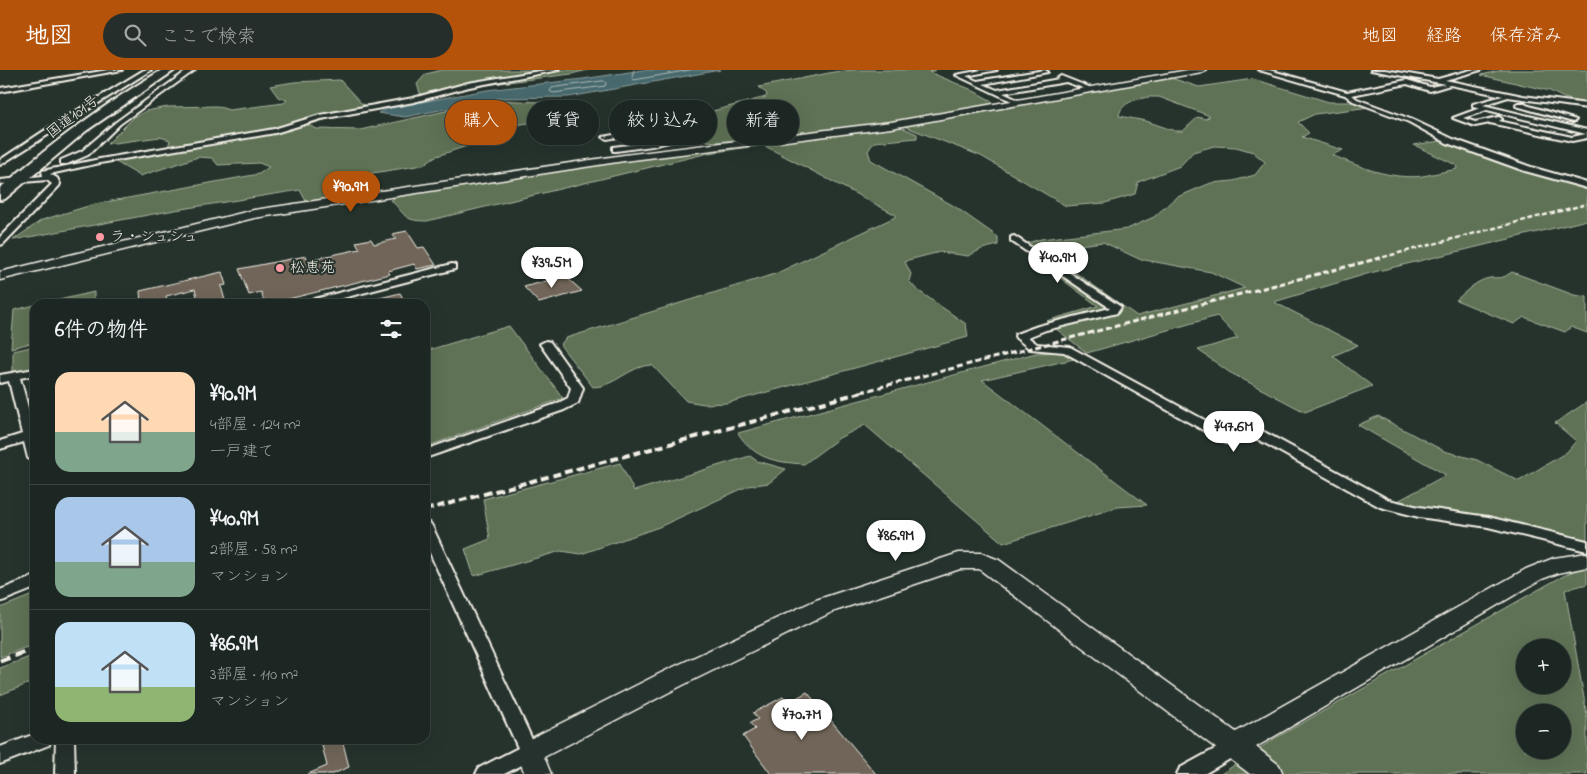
<!DOCTYPE html>
<html lang="ja">
<meta charset="utf-8">
<style>
body{margin:0;font-family:"Indie Flower","Klee One",sans-serif;background:#252e2a;color:#f1f3f6;height:100vh;display:flex;flex-direction:column;font-size:19px;white-space:nowrap}
*{box-sizing:border-box;margin:0}
p{font-size:16px;color:#a0a5a5}
.icon{flex:none;width:28px;height:28px;fill:none;stroke:currentColor;stroke-width:2;stroke-linecap:round;stroke-linejoin:round}
.map{position:relative;flex:1;overflow:hidden}
.drawer{position:absolute;left:30px;top:229px;width:400px;height:445px;display:flex;flex-direction:column;background:#1c2622;border-radius:15px;box-shadow:0 5px 20px #0002,0 0 0 1px #3a4340}
.drawer>*{flex:none}
.guide{position:absolute;left:445px;top:30px;width:475px;height:45px;display:flex;gap:10px}
.fabs{position:absolute;left:1516px;top:569px;display:grid;gap:10px}
.fabs a{display:grid;place-items:center;width:55px;height:55px;border-radius:50%;background:#1c2622;box-shadow:0 5px 20px #0002,0 0 0 1px #3a4340;font-size:25px}
.price{position:absolute;translate:-50% -42px;padding:0 11px;border-radius:18px;background:#fff;color:#222;font-size:16px;line-height:32px;filter:drop-shadow(0 1px 2px #0008)}
.price::after{content:'';position:absolute;left:50%;top:30px;width:15px;height:11px;margin-left:-8px;background:inherit;clip-path:polygon(0 0,100% 0,50% 100%)}
.price.selected{background:#b45309;color:#fff}
ul{padding:0;list-style:none}
li{display:flex;align-items:center;gap:15px;height:125px;padding:0 25px}
li+li{border-top:1px solid #3a4340}
li span{display:grid;place-items:center;flex:none;width:140px;height:100px;border-radius:15px;color:#555}
li>.icon{margin-inline-start:auto}
span .icon{width:60px;height:60px;fill:#fffc;stroke-width:1}
li b{font-size:21px}
h2{display:flex;justify-content:space-between;align-items:center;height:60px;padding:0 25px;font-size:21px}
.tag{padding:0 18px;border-radius:22px;background:#1c2622;box-shadow:0 5px 20px #0002,0 0 0 1px #3a4340;font-size:18px;line-height:45px}
.tag.selected{background:#b45309;color:#fff}
header{display:flex;align-items:center;gap:30px;box-sizing:border-box;height:70px;padding:0 25px;background:#b45309;color:#fff}
header strong{font-size:24px}
nav{display:flex;gap:28px;margin-inline-start:auto;font-size:18px}
.search{width:350px;height:45px;background:#252e2a;display:flex;align-items:center;gap:12px;box-sizing:border-box;padding:0 18px;border-radius:28px;color:#a0a5a5;font-size:19px}
.map>svg:first-child{display:block}
.green{fill:#5e7255;stroke:#a9b29e;fill-rule:evenodd}
.water{fill:#47696d;stroke:#8c9f9e}
.lines{fill:none;stroke-linecap:round;stroke-linejoin:round}
.shore{stroke:#afbbb7;stroke-width:1}
.building{fill:#706559;stroke:#f4f1e8}
.street-casing{stroke:#f4f1e8;stroke-width:4}
.secondary-casing{stroke:#f4f1e8;stroke-width:3}
.highway-casing{stroke:#f4f1e8;stroke-width:4}
.street{fill:#26332d;fill-rule:evenodd}
.secondary{fill:#26332d;fill-rule:evenodd}
.highway{fill:#26332d;fill-rule:evenodd}
.rail-far3{stroke:#f4f1e8;stroke-width:2.5;stroke-dasharray:5 2.5;stroke-linecap:butt}
.rail-far2{stroke:#f4f1e8;stroke-width:3;stroke-dasharray:6 3;stroke-linecap:butt}
.rail-far1{stroke:#f4f1e8;stroke-width:4;stroke-dasharray:8 4;stroke-linecap:butt}
.rail{stroke:#f4f1e8;stroke-width:5;stroke-dasharray:10 5;stroke-linecap:butt}
.poi-dot{fill:#ff9aa2;stroke:#26332d;stroke-width:2}
.labels{text-anchor:middle;dominant-baseline:central;stroke-width:4;stroke-linejoin:round;paint-order:stroke}
.far-street-label{font-size:15px;fill:#f4f1e8;stroke:#26332d}
.far-poi-label{font-size:15px;fill:#f4f1e8;stroke:#26332d;text-anchor:start}
</style>
<header>
<strong>地図</strong>
<div class="search"><svg class="icon" aria-label="search" viewBox="0 0 24 24"><circle cx="10" cy="10" r="6"/><path d="M15 15l6 6"/></svg>ここで検索</div>
<nav><a>地図</a><a>経路</a><a>保存済み</a></nav>
</header>
<div class="map">
<svg width="1587" height="704" viewBox="0 0 1587 704">
<rect width="100%" height="100%" fill="#26332d"/>
<filter id="ink" filterUnits="userSpaceOnUse"><feTurbulence type="fractalNoise" baseFrequency=".02" numOctaves="2"/><feDisplacementMap in="SourceGraphic" scale="10" xChannelSelector="R" yChannelSelector="G"/><feConvolveMatrix kernelMatrix="1 2 1 2 8 2 1 2 1" color-interpolation-filters="sRGB"/></filter>
<g filter="url(#ink)">
<g class="green">
<path d="M442 0H588L571 4 485 15 427 28 420 23 417 14 426 4Z"/>
<path d="M854 0H936L929 2 970 19 992 31 993 34 886 53 716 72 707 71 704 67 706 57 703 53 705 43 766 27 767 24 759 17 834 2Z"/>
<path d="M1503 0H1587V34L1564 28 1550 21 1481 5Z"/>
<path d="M1171 8 1199 17 1253 9 1329 32H1356L1370 37 1315 44 1298 52 1309 63 1302 67 1343 80 1332 85C1360 97 1391 110 1423 106 1434 104 1446 101 1457 99L1456 95 1414 75 1440 71 1474 81 1587 120V150L1370 203 1274 232 1358 275 1333 286 1372 316 1305 342 1229 302 1198 280 1238 268 1217 246 1087 283 1046 251 1098 236 1017 176 1041 169 1127 159 1154 147 1175 128 1211 113 1233 111 1255 105 1265 92 1253 82 1236 77 1214 76 1193 82 1180 96 1138 112 1135 124 1105 133 1066 136 981 86 901 55ZM1149 27H1159L1210 46 1205 49 1198 47 1183 61H1175L1146 51 1119 46C1121 32 1137 29 1149 27ZM1103 172 1139 189 1211 202 1245 218 1137 246 1046 182 1047 179Z"/>
<path d="M340 10 362 34 377 38 337 46 308 55 317 59 360 60 495 30 539 32 572 37 574 42 567 47 509 56 505 59V62L514 64 515 67 470 75 434 87 423 95 354 106 340 112 330 119 333 131 308 135 300 120 175 140 13 170 42 150 95 134 259 104 269 97 259 93 218 95 212 88 198 87 140 106 116 92 118 87 162 80 168 77 170 70 160 67 107 74 134 47 146 41 168 37 216 36 229 40 284 33 287 30 278 27 270 16 294 12Z"/>
<path d="M891 56 901 57 917 64V68L874 72 868 81 871 90 954 136 998 167V175L982 179 968 186 940 182 908 190 905 192 911 204 909 211 916 219 966 254 968 267 727 333 704 334 686 331 652 295C630 295 615 317 593 317L560 275 566 268 775 204 895 147 896 145 763 75 709 83 427 151C403 151 406 145 391 130L399 125 621 90Z"/>
<path d="M1512 202 1574 225 1587 227V263L1571 257 1565 262 1524 247 1514 254 1456 230C1466 222 1476 210 1490 208 1502 207 1500 210 1512 202Z"/>
<path d="M94 222V234H42Z"/>
<path d="M35 235V272L11 278 14 240Z"/>
<path d="M509 256 563 328 425 377V281Z"/>
<path d="M35 276V297L13 303V281Z"/>
<path d="M1062 282 1074 289 982 310 1147 435 1118 437 1003 473 865 355 839 368 804 394C774 392 755 389 738 363L1036 283Z"/>
<path d="M1587 332V472L1394 433 1446 405 1358 355 1378 346 1444 381 1477 390 1519 411 1567 382 1576 371 1555 353Z"/>
<path d="M750 386 757 391 786 399 769 413 748 416 659 457 581 484 561 481 474 506 465 479 490 469 483 429 620 393 634 421Z"/>
<path d="M1587 498V514L1565 520 1587 645V704H1221L1274 669 1552 512 1575 500ZM1525 578H1562V615H1525ZM1525 642H1562V680H1525Z"/>
<path d="M35 524V574L0 587V538Z"/>
<path d="M35 585V611L0 625V598Z"/>
</g>
<path class="water" d="M643 0H720L569 27 500 28 405 47 378 43 389 38 487 20 583 9Z"/>
<g class="lines">
<g class="shore">
<path d="M634 0 632 7 634 10 690 0"/>
<path d="M604 11 606 13 605 16 553 23 550 21 552 18Z"/>
</g>
</g>
<g class="building">
<path d="M407 161 418 178 424 177 436 195 417 199 414 194 388 201 390 204 268 234H265L261 222 249 225 239 199 306 186 308 190 360 179 356 172 371 169 374 174 396 169 392 164Z"/>
<path d="M222 202 226 215 221 216 226 234H199L195 219 166 226 168 234H141L140 221Z"/>
<path d="M565 206 582 221 539 233 524 217Z"/>
<path d="M400 223 406 234H372V230Z"/>
<path d="M807 622 876 704H771L743 666 755 659 750 653 758 649 753 643 783 627 788 633Z"/>
<path d="M328 669H342L349 697 333 704H308L327 696 321 671Z"/>
</g>
<g class="lines">
<g class="street-casing">
<g id="street">
<path d="M108 0H122L0 22V18Z"/>
<path d="M144 0H151L0 95V90L53 55Z"/>
<path d="M188 0H195L120 54 88 85 67 94H61V90L82 81 116 52Z"/>
<path d="M546 0H559L469 17 414 32 321 49 275 63 100 93 50 104 57 108 60 114 59 116 3 174 0 175V167L52 114 47 110 0 114V110L43 106 42 101 100 89 274 59 320 45 413 28 468 13Z"/>
<path d="M982 0H997L966 6 977 11 1045 0 1048 2 983 14 997 20 1059 9 1058 8 1061 6 1094 19 1089 20 1066 12 1003 23 1020 31 1021 32 1018 34 956 5Z"/>
<path d="M1259 0H1269L1347 22 1407 10 1430 17 1445 14 1371 0H1385L1438 9 1471 0H1481L1445 10 1523 26 1587 34V38L1508 27 1483 35 1587 60V68L1572 71 1490 53 1475 56 1453 48 1480 38 1473 36V34L1503 26 1450 15 1430 21 1407 14 1352 25 1357 29 1413 50 1453 69 1531 97 1587 113V118L1525 101 1447 73 1409 52 1353 31 1345 25ZM1487 40 1586 64 1572 67 1499 51 1502 49 1499 47 1475 52 1463 48Z"/>
<path d="M1518 33H1525L1526 35 1576 50 1573 52 1516 36V34Z"/>
<path d="M690 50 705 56 702 64 652 76 616 81H613V77L652 72 697 62 699 58 690 54 607 69 603 67Z"/>
<path d="M1014 166 1121 237 1117 243 1046 260 1028 267 1037 274 1070 277 1232 365 1249 358H1257L1389 430 1419 437 1488 447 1587 471V481L1488 457 1419 447 1380 437 1252 366 1236 373H1226L1064 282 1030 279 1016 268 1015 266 1016 264 1038 256 1110 238 1011 171V167Z"/>
<path d="M452 194 455 195V199L320 234H302L303 232Z"/>
<path d="M546 271 550 272 583 318 578 333 564 340 425 388V380L556 334 568 328 571 318 540 274Z"/>
<path d="M35 299V305L20 308 35 363V392L28 388 24 372 0 379V371L22 364 9 311 0 313V305Z"/>
<path d="M425 451 430 453 432 456 538 682 536 688 504 704H476L479 698 518 678 425 472Z"/>
<path d="M35 506V518L0 532V520Z"/>
<path d="M35 664V669H51L49 675 0 694V677Z"/>
<path d="M1235 668 1242 670 1244 676 1242 682 1204 704H1177L1180 698Z"/>
<path d="M56 669H74L75 704H55Z"/>
</g>
</g>
<g class="secondary-casing">
<g id="secondary">
<path d="M1188 0H1206L1202 2 891 58 624 91 254 148 0 210V202L254 140 624 85 891 52Z"/>
<path d="M959 483H981L999 490 1236 662 1526 499 1554 488 1587 483V497L1558 503 1542 509 1256 677 1279 695 1283 704H1250L979 499H960L832 542 683 615 544 687 551 704H525L516 682 520 674 665 601 816 530Z"/>
</g>
</g>
<g class="highway-casing">
<path id="highway" d="M162 0H175L86 61 5 129 0 130V118C51 74 104 34 162 0Z"/>
</g>
<use href="#street" class="street"/>
<use href="#secondary" class="secondary"/>
<use href="#highway" class="highway"/>
<path class="rail-far3" d="M1376 189 1587 134"/>
<path class="rail-far2" d="M861 322 1380 188"/>
<path class="rail-far1" d="M425 440 866 321"/>
<path class="rail" d="M0 591 35 578"/>
</g>
</g>
<g class="poi-dot">
<circle cx="100" cy="167" r="5"/>
<circle cx="280" cy="198" r="5"/>
</g>
<g class="labels">
<g class="far-street-label">
<text transform="translate(73 47) rotate(-37)">国道101号</text>
</g>
<g class="far-poi-label">
<text x="110" y="167">ラ・シュシュ</text>
<text x="290" y="198">松恵苑</text>
</g>
</g>
</svg>
<div class="fabs">
<a>+</a>
<a>−</a>
</div>
<b class="price selected" style="left:351px;top:143px">¥90.9M</b>
<b class="price" style="left:1058px;top:214px">¥40.9M</b>
<b class="price" style="left:552px;top:219px">¥39.5M</b>
<b class="price" style="left:1234px;top:383px">¥47.6M</b>
<b class="price" style="left:896px;top:492px">¥86.9M</b>
<b class="price" style="left:802px;top:671px">¥70.7M</b>
<div class="guide">
<a class="tag selected">購入</a>
<a class="tag">賃貸</a>
<a class="tag">絞り込み</a>
<a class="tag">新着</a>
</div>
<section class="drawer">
<h2>6件の物件<svg class="icon" aria-label="filters" viewBox="0 0 24 24"><path d="M4 7h16M4 17h16"/><circle cx="9" cy="7" r="2"/><circle cx="15" cy="17" r="2"/></svg></h2>
<ul>
<li><span style="background:linear-gradient(#ffd9b3 60%,#7fa58c 0)"><svg class="icon" aria-label="home" viewBox="0 0 24 24"><path d="M3 11l9-7 9 7M6 9v11h12V9"/></svg></span><div><b>¥90.9M</b><p>4部屋 · 124 m²</p><p>一戸建て</p></div></li>
<li><span style="background:linear-gradient(#a9c7e8 65%,#7fa58c 0)"><svg class="icon" aria-label="home" viewBox="0 0 24 24"><path d="M3 11l9-7 9 7M6 9v11h12V9"/></svg></span><div><b>¥40.9M</b><p>2部屋 · 58 m²</p><p>マンション</p></div></li>
<li><span style="background:linear-gradient(#bfe0f5 65%,#8fb573 0)"><svg class="icon" aria-label="home" viewBox="0 0 24 24"><path d="M3 11l9-7 9 7M6 9v11h12V9"/></svg></span><div><b>¥86.9M</b><p>3部屋 · 110 m²</p><p>マンション</p></div></li>
</ul>
</section>
</div>
